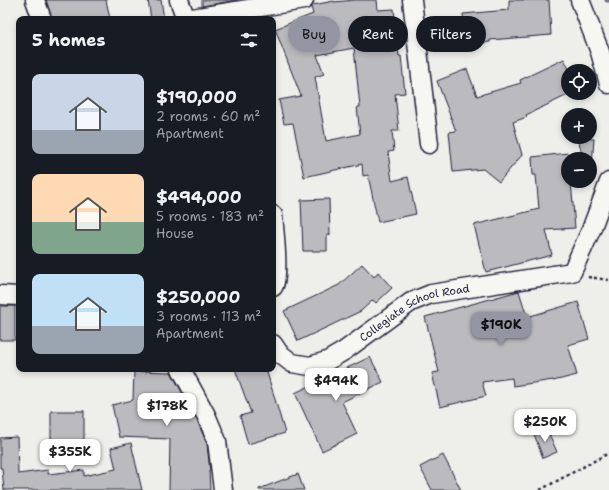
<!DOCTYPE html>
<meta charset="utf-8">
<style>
body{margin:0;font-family:"Shantell Sans",sans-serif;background:#20242c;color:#f1f3f6;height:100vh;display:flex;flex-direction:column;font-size:15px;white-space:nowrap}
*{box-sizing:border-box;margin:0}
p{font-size:13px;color:#9ea1a6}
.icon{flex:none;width:22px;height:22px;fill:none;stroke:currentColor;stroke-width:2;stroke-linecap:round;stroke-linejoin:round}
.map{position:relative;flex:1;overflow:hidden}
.sheet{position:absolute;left:16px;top:16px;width:260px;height:356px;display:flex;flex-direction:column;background:#171b24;border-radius:8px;box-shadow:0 2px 6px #0003}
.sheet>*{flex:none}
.hud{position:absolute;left:288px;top:16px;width:261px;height:36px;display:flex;gap:8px}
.tools{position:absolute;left:561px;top:64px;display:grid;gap:8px}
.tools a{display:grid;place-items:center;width:36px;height:36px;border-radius:50%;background:#171b24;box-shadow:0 2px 6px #0003;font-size:20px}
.price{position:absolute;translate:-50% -34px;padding:0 9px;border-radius:8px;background:#fff;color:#222;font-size:13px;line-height:26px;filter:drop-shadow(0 1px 2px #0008)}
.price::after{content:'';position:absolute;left:50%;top:24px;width:12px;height:9px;margin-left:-6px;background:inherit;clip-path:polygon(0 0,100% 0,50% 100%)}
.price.active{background:#9495a2;color:#111}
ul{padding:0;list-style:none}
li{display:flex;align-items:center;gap:12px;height:100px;padding:0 16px}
li span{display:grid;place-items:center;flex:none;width:112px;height:80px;border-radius:8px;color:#555}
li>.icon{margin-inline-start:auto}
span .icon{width:48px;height:48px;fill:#fffc;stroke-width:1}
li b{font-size:17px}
h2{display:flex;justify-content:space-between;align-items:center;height:48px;padding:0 16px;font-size:17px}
.pill{padding:0 14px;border-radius:18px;background:#171b24;box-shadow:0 2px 6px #0003;font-size:14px;line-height:36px}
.pill.active{background:#9495a2;color:#111}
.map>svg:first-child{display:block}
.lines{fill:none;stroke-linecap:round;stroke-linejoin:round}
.stream{stroke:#727281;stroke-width:5}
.building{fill:#bbbbbf;stroke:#22223b;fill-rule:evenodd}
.minor-casing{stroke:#22223b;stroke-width:21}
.path{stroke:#22223b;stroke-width:2.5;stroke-dasharray:3 3;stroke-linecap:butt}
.minor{stroke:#f6f6f2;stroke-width:18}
.labels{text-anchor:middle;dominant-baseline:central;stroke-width:3;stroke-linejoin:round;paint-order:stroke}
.street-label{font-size:11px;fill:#22223b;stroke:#f6f6f2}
</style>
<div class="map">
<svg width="609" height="490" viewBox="0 0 609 490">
<rect width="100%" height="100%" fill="#eeeeeb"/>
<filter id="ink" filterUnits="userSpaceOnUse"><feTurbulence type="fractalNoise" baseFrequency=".025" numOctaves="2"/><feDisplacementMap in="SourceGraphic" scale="8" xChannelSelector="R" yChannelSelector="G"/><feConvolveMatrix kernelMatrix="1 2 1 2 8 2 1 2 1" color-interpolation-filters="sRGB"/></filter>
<g filter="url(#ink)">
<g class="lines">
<path class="stream" d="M607 0H609"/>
</g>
<g class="building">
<path d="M46 0H106L110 19H52Z"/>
<path d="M148 0H161L164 19H151Z"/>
<path d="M202 0H238L202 6Z"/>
<path d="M355 0H377L378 10 394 9 399 56H401L405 93 395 94 399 131H392L394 151 388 152 392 181 408 177 416 214 378 222 368 175 363 176 362 164 304 177 293 123 284 124 279 100 301 96 275 29 313 14 311 7 313 5 334 1V2ZM354 48 360 107H357L360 134 326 141 315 77 324 74 317 55Z"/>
<path d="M509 0H549L551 35 490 40V42L466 44 463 14 509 10Z"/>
<path d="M564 59 570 71H568V93H572L526 115 527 117 513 122 522 155 499 182 483 169 453 172 449 132 456 131 437 81 467 69 477 96 521 83 520 80Z"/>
<path d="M578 138 594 139 591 178 590 159H583Z"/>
<path d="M568 153V181H571L575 228 546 230 552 255 486 272 474 225 539 209 536 175H533L532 157Z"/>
<path d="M329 199 330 235H327V251H303L301 200Z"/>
<path d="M362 264 374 277 378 272 392 288 376 303 373 300 361 311 298 341 284 311 339 285Z"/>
<path d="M519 291 527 317 578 302 589 339 568 345 577 375 553 381V380L513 386 512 378 482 382 486 396 440 407 432 373 439 372 425 317Z"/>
<rect x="0" y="306" width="15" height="34"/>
<path d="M370 357 383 382 342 402 357 434 322 451 295 393Z"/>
<path d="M235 369H266L285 433 248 444 240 416 251 413Z"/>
<path d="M134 371 171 372 197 420 207 444 210 471H209L210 490H169L170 439 119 437 112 405 133 400Z"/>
<rect x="51" y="411" width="33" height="37"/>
<path d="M547 429 557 452 543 458 534 434Z"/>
<path d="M17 437 18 474 48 470V474L84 470V476L116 469 111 448 131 443 142 490H4L2 468H0V438Z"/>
<path d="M443 455 461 490H432L420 467Z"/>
<path d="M298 474 304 490H259V489Z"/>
</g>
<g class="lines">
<g class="minor-casing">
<g id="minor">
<path d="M35 0 42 19"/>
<path d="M179 0 186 19"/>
<path d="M412 0 429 144"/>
<path d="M580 0 600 52 609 84"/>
<path d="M186 19 304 0"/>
<path d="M273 215C274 227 280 280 273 287"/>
<path d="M0 295 19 296"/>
<path id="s1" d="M273 344 279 353 292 363 310 366 327 361 344 351 411 302 431 294 572 272 591 230 609 182"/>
<path d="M181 369 206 415 217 441 223 490"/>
</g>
</g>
<g class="path">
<path d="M588 277 609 280"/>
<path d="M540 490 609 453"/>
</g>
<use href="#minor" class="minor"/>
</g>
</g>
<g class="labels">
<g class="street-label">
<text stroke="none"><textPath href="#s1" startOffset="165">Collegiate School Road</textPath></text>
</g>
</g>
</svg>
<div class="tools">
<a><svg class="icon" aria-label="locate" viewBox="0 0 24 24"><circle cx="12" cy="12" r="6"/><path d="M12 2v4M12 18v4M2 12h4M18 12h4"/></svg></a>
<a>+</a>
<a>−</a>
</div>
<b class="price active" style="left:501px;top:346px">$190K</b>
<b class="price" style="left:336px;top:402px">$494K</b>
<b class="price" style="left:167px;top:427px">$178K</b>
<b class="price" style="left:545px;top:443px">$250K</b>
<b class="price" style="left:70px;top:473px">$355K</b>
<div class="hud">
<a class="pill active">Buy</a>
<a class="pill">Rent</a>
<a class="pill">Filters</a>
</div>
<section class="sheet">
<h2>5 homes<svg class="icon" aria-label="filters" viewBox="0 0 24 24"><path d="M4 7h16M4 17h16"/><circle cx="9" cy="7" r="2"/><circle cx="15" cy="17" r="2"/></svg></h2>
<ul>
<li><span style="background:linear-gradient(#c9d6e8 70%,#9aa5b1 0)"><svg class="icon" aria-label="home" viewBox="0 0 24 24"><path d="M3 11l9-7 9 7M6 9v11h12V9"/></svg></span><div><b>$190,000</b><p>2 rooms · 60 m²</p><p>Apartment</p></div></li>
<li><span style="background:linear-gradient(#ffd9b3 60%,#7fa58c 0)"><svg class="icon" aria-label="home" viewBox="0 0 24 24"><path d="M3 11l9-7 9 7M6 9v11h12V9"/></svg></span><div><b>$494,000</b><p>5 rooms · 183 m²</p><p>House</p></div></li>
<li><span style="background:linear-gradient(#bfe0f5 65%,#9aa5b1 0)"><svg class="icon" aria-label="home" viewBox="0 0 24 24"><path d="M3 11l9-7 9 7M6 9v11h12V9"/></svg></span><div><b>$250,000</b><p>3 rooms · 113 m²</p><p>Apartment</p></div></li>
</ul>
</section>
</div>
